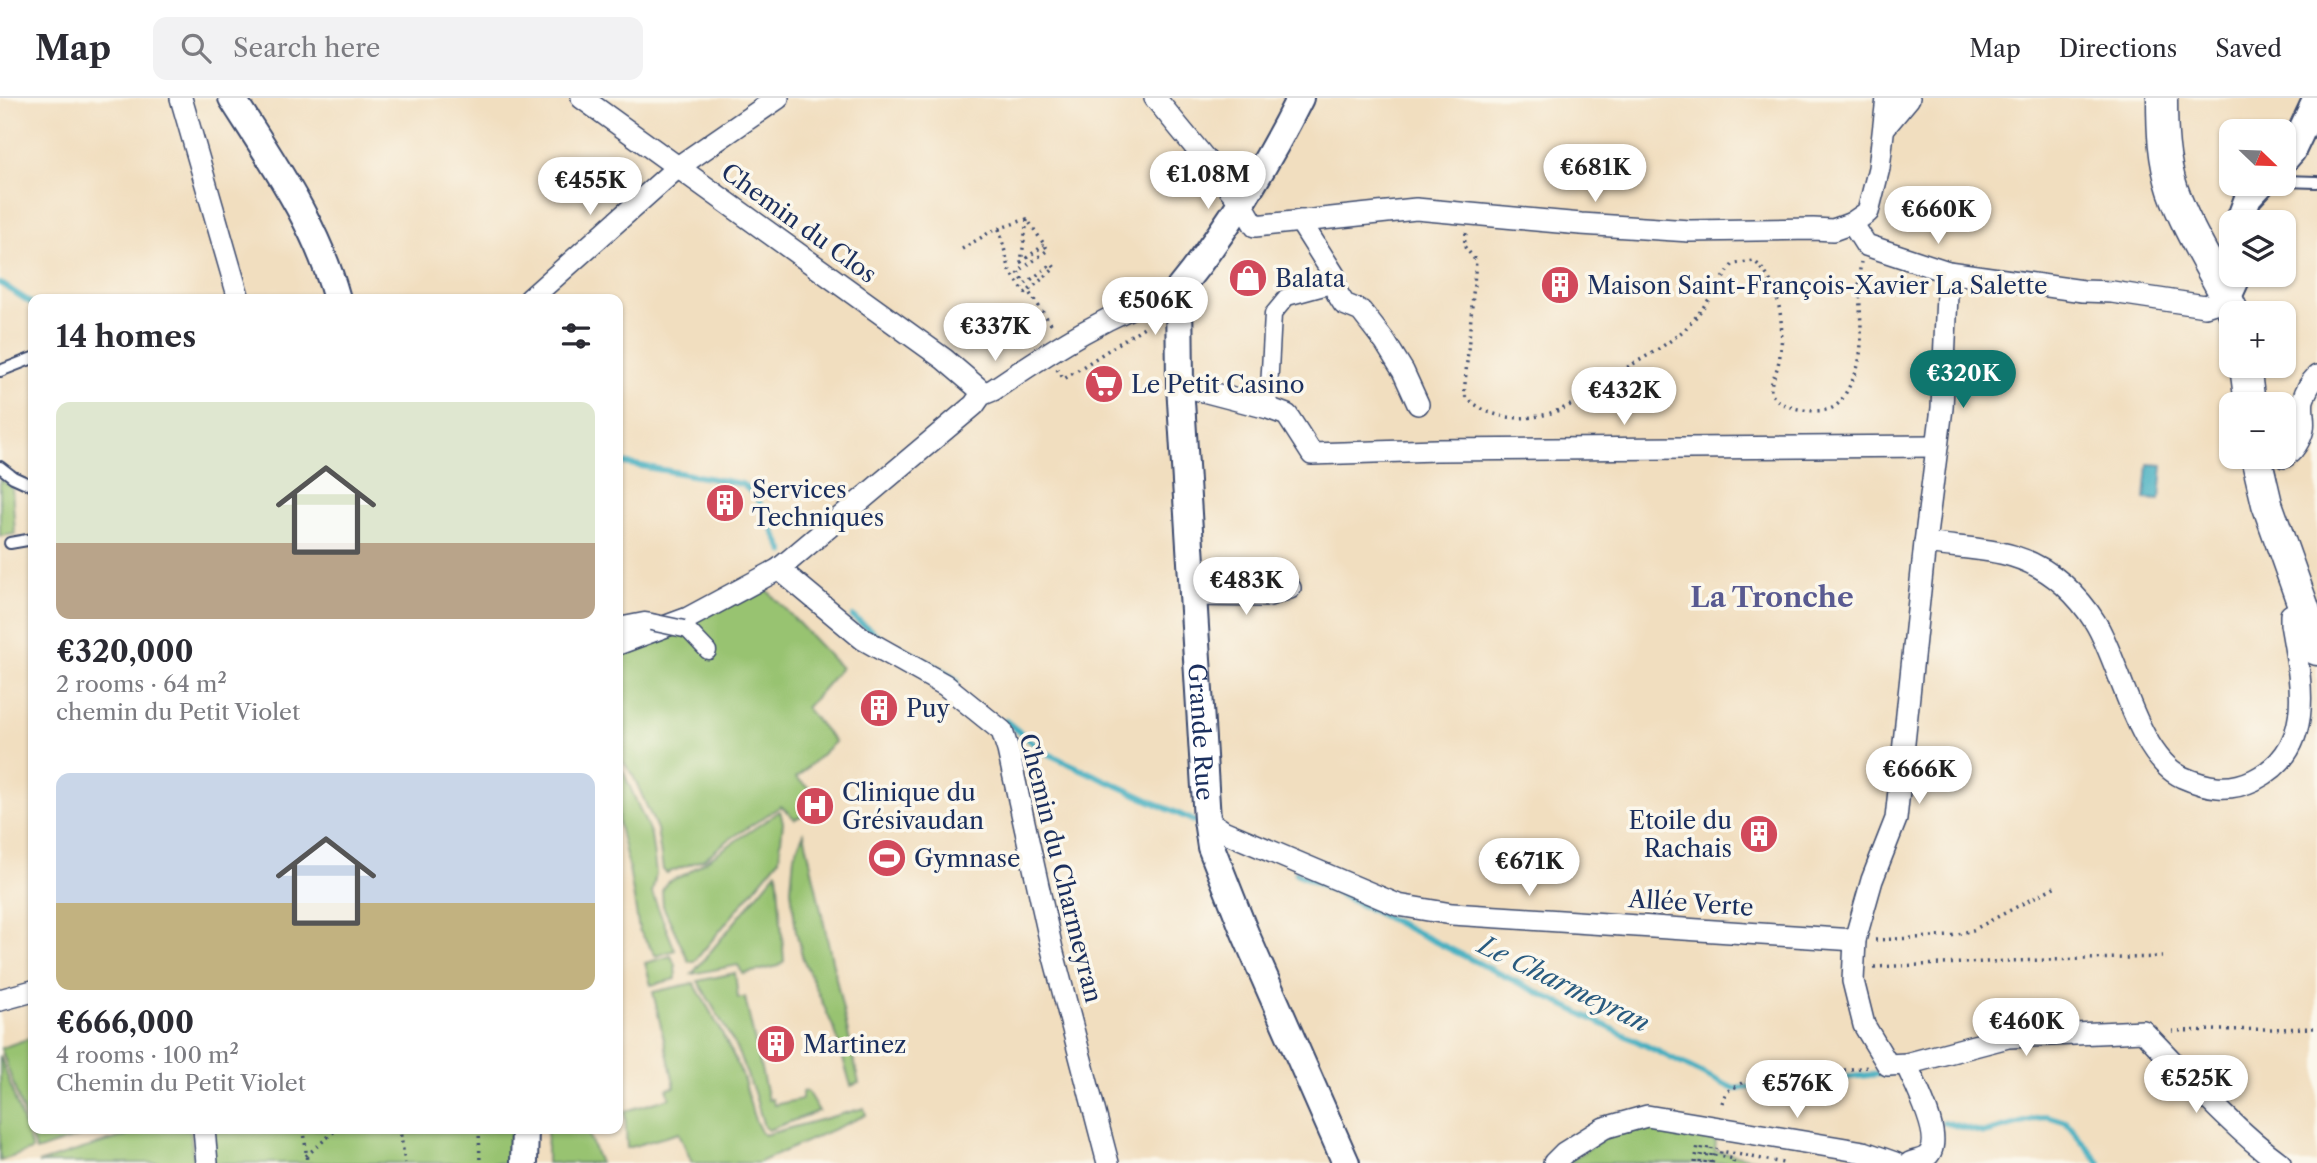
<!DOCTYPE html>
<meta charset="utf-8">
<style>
body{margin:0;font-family:"Libre Caslon Text",serif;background:#f2f2f3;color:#2b2b33;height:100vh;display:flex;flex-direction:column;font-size:26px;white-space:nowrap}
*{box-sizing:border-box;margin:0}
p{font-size:23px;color:#7c7c81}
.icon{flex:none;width:38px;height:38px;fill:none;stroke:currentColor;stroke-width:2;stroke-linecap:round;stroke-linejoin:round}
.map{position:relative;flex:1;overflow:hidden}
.sheet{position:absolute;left:28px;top:196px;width:595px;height:840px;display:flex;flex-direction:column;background:#fff;border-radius:14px;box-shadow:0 2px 5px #0004}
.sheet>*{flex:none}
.needle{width:46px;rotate:113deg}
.controls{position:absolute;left:2219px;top:21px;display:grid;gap:14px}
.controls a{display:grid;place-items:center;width:77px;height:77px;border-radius:14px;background:#fff;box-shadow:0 2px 5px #0004;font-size:35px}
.price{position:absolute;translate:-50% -60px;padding:0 16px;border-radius:24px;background:#fff;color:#222;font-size:23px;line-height:46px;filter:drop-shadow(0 2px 4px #0008)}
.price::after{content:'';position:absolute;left:50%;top:42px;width:21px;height:16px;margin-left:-10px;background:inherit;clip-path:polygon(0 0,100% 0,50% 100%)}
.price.active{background:#0f766e;color:#fff}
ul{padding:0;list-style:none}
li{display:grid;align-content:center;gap:14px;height:371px;padding:0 28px}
li span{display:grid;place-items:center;height:217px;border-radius:14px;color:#555}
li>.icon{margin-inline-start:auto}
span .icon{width:126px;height:126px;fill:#fffc;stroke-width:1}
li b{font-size:30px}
h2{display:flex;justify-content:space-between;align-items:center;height:84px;padding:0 28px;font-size:30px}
header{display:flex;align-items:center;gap:42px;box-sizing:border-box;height:98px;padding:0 35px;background:#fff;border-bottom:2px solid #e1e1e2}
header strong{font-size:33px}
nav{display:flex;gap:38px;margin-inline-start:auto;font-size:24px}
.search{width:490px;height:63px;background:#f2f2f3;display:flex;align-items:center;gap:18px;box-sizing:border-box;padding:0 24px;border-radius:14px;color:#7c7c81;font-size:26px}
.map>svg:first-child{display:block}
.green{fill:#98c371;stroke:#5a7968;stroke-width:2}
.water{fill:#42aec0;stroke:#2e6e8f;stroke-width:2}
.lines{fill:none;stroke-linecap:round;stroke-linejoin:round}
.stream{stroke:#42aec0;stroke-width:6}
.service-casing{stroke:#3b496d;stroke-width:14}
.pedestrian-casing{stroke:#3b496d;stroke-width:19}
.minor-casing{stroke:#3b496d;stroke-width:24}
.tertiary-casing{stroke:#3b496d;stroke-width:30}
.secondary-casing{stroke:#3b496d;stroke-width:33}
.path{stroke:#3b496d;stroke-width:3.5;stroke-dasharray:2 5;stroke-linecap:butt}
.service{stroke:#fff;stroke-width:10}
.pedestrian{stroke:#fff;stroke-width:16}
.minor{stroke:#fff;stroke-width:21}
.tertiary{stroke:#fff;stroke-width:26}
.secondary{stroke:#fff;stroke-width:30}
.pedestrian-bridge-casing{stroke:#3b496d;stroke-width:19;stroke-linecap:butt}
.pedestrian-bridge{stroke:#fff;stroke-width:16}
.labels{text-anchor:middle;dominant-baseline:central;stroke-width:7;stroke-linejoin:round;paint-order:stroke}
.street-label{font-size:24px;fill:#1b2f5e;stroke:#fbf7ec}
.poi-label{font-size:24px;fill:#1b2f5e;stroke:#fbf7ec;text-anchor:start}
.water-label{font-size:26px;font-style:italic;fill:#295b80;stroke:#fbf7ec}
.quarter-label{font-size:28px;font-weight:bold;fill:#595a91;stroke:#fbf7ec}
</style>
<header>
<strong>Map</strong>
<div class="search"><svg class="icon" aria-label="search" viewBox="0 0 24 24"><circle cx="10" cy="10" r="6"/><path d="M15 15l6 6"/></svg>Search here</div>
<nav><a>Map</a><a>Directions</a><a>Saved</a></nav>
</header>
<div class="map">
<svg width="2317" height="1065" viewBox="0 0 2317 1065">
<rect width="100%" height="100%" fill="#fbf7ec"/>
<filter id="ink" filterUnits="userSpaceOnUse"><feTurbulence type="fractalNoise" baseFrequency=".0143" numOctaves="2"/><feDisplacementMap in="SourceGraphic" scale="14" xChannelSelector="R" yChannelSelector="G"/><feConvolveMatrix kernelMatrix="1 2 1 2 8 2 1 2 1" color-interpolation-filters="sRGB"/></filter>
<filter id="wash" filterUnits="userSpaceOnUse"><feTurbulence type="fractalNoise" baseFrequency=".00686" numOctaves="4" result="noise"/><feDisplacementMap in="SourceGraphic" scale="28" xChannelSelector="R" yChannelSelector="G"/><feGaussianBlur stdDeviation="1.57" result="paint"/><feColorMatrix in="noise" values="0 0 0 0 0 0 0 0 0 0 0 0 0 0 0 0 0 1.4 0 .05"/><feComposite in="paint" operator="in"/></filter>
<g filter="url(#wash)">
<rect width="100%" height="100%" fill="#f1debf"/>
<g class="green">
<path d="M0 381 12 389 15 436 0 438Z"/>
<path d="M765 490 841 570 806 610 835 644 796 680 827 704 795 721 781 708 727 743 704 761 667 775 663 772 657 731 632 675 618 658V555Z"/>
<path d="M618 669 623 673 651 737 656 775 652 795 675 852 656 858 639 832 629 770 618 724Z"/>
<path d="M780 713 783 724 779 761 694 864H689L663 808 662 793 667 784 686 776Z"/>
<path d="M804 735 859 985 851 988 835 933 803 861 796 833 791 791 794 757Z"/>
<path d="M777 773 784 863 778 868 743 876 738 867 692 876Z"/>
<path d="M671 858 675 867 676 881 651 887 645 865Z"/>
<path d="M735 875 738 900H745L768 1002 772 1001 774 1007 802 1001V994L807 993 819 1013 768 1032 764 1029 754 994 735 947 698 883Z"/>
<path d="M694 885C711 915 729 945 742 977 750 996 750 1021 764 1037L864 1010 866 1017 758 1065H692L679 1035 627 1050 625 1013 670 1000 667 991 675 989 653 894Z"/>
<path d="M33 939V1031H81L83 1037 36 1053 1 950Z"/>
<path d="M0 957 32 1052 0 1063Z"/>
<path d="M1649 1029 1707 1039 1716 1044 1715 1053 1776 1065H1567L1610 1036Z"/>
<path d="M147 1031H190L194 1065H38Z"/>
<path d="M210 1031H514L513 1065H212Z"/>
<path d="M547 1031H586L600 1065H547Z"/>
</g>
<path class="water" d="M2148 366 2163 367 2160 402 2145 401Z"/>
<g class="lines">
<g class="stream">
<path d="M0 185 33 206"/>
<path d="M618 364 742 386 756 398 784 454"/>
<path d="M853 519 881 540"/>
<path d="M897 548 945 574 957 583"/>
<path d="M1006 623 1044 654 1194 723"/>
<path d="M1296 775 1734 991 1889 975"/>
<path d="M1944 1024 1984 1035 2047 1018 2066 1024 2100 1065"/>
</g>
</g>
</g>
<g filter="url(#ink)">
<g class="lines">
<g class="service-casing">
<g id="service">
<path d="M2284 83 2317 84"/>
<path d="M0 273 33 260"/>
<path d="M0 369 13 379 33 388"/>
<path d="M10 445 33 441"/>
</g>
</g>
<g class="pedestrian-casing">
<g id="pedestrian">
<path d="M1268 310 1273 216 1287 199 1335 186"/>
<path d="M618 528 644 523 651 524"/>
<path d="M684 531 688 532 708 553"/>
</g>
</g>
<g class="minor-casing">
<g id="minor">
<path d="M181 0 239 201"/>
<path d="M582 0 944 261 978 290 981 297"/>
<path d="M1155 0 1242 106 1255 128 1416 111 1581 126 1690 133 1813 131 1833 132 1852 125 1866 147 1948 174 2083 193 2112 194 2205 208 2227 201"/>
<path d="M1884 30 1909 0"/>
<path d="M1300 123 1334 177 1337 195 1344 206 1361 213 1385 244 1403 273 1418 306"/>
<path d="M1852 125 1868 114 1879 70 1887 0"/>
<path d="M1948 174 1942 310 1925 445 1896 721 1872 782 1855 842 1853 883 1864 927 1888 967 1906 966 2008 939 2143 933C2187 978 2230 1028 2280 1065"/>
<path d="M530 201 678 69 778 0"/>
<path d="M1180 287 1268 310 1287 317 1312 356 1436 352 1936 348"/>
<path d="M2284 359C2293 354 2301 341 2303 331 2305 322 2301 312 2303 302 2306 292 2310 285 2317 278"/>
<path d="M1925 445C1979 453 2020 448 2064 487 2075 497 2087 511 2095 524 2120 564 2137 658 2182 679 2207 690 2229 694 2254 682 2317 651 2301 583 2291 526V517L2304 510"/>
<path d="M779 471 863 541 945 587 1002 633 1008 652 1052 851 1108 1065"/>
<path d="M1194 497 1267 498 1290 490"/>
<path d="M618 546 688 520 779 471 974 307 981 297 993 292C1054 250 1109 215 1179 191"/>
<path d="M1207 722 1223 733 1398 807 1452 816 1855 842"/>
<path d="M0 902 33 893"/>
<path d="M1906 966C1914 985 1947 1044 1926 1059 1922 1062 1914 1063 1910 1065"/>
<path d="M204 1031 207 1065"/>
<path d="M1554 1065 1564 1055 1604 1030 1647 1018 1864 1054 1895 1065"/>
</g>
</g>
<g class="tertiary-casing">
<g id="tertiary">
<path d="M232 0C273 65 317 127 337 201"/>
<path id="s1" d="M1300 0C1266 68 1227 132 1179 191L1180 287 1207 722 1211 749 1245 835 1346 1065"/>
<path d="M2284 62 2292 53 2317 0"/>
<path d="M2239 124 2248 100 2261 86"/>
<path d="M2227 201 2238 177"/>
<path d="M524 1065 525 1031"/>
</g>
</g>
<g class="secondary-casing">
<g id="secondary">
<path d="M2162 0C2162 32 2163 62 2173 92 2188 135 2215 174 2234 215"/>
<path d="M2245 268 2250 306"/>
<path d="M2256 359 2267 406 2304 510 2317 552"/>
</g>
</g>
<g class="path">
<path d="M1027 122 1021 164 1044 147"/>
<path d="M999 131 1010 173 1025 195 1028 193"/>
<path d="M1466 135 1464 148 1476 163 1464 297C1495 329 1542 324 1578 303 1591 295 1604 284 1617 275 1640 262 1665 249 1685 231 1700 217 1720 184 1733 166L1754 163C1782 185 1786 235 1778 267 1776 276 1770 284 1771 293 1774 311 1819 317 1832 310 1842 305 1846 294 1851 285 1871 250 1854 203 1861 164"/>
<path d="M962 151 992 133 1027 121 1048 152 1018 174 1025 186 1052 166 1055 170 1028 193 1054 230"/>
<path d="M1057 271 1064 281 1144 229"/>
<path d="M1875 842 1951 838 1973 832 2056 788"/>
<path d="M1874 869 2009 863 2162 859"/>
<path d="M2172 933 2317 930"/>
<path d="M1722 1005 1726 994 1744 984 1868 969"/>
<path d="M304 1031 307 1065"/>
<path d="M398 1031 400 1032 405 1065"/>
<path d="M479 1031 480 1065"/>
<path d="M306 1058 337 1031"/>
<path d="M1695 1065 1698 1047"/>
<path d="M1700 1065 1703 1046"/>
<path d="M1705 1065 1708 1048"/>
<path d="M1710 1065 1712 1050"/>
<path d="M1712 1065 1717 1051"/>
<path d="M1733 1065 1734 1061 1720 1058 1721 1053 1783 1065"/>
</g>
<use href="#service" class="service"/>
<use href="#pedestrian" class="pedestrian"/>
<use href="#minor" class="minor"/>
<use href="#tertiary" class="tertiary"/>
<use href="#secondary" class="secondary"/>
<g class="pedestrian-bridge-casing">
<path id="pedestrian-bridge" d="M651 524 684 531"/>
</g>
<use href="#pedestrian-bridge" class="pedestrian-bridge"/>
</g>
</g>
<defs>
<g id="shop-disc" transform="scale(2.0125)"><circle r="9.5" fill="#d1495b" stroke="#fbf7ec"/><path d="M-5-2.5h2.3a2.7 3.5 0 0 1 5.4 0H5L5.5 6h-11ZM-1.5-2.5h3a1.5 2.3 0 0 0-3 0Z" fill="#fff"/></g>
<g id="building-disc" transform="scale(2.0125)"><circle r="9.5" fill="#d1495b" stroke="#fbf7ec"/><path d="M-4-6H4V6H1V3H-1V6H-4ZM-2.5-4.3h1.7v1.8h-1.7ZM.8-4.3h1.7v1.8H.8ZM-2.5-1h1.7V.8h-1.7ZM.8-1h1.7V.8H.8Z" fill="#fff"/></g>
<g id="supermarket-disc" transform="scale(2.0125)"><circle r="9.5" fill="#d1495b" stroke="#fbf7ec"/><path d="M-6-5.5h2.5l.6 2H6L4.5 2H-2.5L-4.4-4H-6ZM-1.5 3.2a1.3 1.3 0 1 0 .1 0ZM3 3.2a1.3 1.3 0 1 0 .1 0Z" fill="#fff"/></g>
<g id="hospital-disc" transform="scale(2.0125)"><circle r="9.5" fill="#d1495b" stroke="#fbf7ec"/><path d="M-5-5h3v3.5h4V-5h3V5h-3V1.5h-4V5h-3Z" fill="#fff"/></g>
<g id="stadium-disc" transform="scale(2.0125)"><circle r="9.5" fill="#d1495b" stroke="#fbf7ec"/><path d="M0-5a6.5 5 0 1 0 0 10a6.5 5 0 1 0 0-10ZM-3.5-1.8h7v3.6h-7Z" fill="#fff"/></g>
</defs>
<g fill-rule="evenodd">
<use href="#shop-disc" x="1248" y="180"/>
<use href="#building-disc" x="1560" y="187"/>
<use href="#supermarket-disc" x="1104" y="286"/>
<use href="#building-disc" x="725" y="405"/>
<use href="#building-disc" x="879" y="610"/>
<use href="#hospital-disc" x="815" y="708"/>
<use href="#building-disc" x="1759" y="736"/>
<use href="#stadium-disc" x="887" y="760"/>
<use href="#building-disc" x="776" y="946"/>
</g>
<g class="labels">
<g class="street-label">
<text transform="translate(799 125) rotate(36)">Chemin du Clos</text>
<text stroke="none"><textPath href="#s1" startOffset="670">Grande Rue</textPath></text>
<text transform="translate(1061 770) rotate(76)">Chemin du Charmeyran</text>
<text transform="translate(1691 805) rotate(4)">Allée Verte</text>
</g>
<g class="poi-label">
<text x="1275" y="180">Balata</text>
<text x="1587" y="187">Maison Saint-François-Xavier La Salette</text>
<text x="1131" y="286">Le Petit Casino</text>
<text x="752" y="391">Services<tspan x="752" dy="28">Techniques</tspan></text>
<text x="906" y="610">Puy</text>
<text x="842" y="694">Clinique du<tspan x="842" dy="28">Grésivaudan</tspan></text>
<text x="1732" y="722" text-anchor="end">Etoile du<tspan x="1732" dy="28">Rachais</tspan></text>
<text x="914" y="760">Gymnase</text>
<text x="803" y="946">Martinez</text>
</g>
<g class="water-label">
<text transform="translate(1564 886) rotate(26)">Le Charmeyran</text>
</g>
<g class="quarter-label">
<text x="1772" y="499">La Tronche</text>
</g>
</g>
</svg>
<div class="controls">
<a><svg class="needle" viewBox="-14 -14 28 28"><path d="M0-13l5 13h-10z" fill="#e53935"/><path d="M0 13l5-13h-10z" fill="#7c7c81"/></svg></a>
<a><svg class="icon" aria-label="layers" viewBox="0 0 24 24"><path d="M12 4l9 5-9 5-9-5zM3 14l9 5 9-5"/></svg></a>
<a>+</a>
<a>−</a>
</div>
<b class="price" style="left:1595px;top:106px">€681K</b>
<b class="price" style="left:1208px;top:113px">€1.08M</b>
<b class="price" style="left:590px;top:119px">€455K</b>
<b class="price" style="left:1938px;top:148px">€660K</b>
<b class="price" style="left:1155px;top:239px">€506K</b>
<b class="price" style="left:995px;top:265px">€337K</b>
<b class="price active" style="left:1963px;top:312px">€320K</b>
<b class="price" style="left:1624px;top:329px">€432K</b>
<b class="price" style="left:1246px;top:519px">€483K</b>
<b class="price" style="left:1919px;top:708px">€666K</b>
<b class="price" style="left:1529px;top:800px">€671K</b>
<b class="price" style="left:2026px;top:960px">€460K</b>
<b class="price" style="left:2196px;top:1017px">€525K</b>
<b class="price" style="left:1797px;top:1022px">€576K</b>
<section class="sheet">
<h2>14 homes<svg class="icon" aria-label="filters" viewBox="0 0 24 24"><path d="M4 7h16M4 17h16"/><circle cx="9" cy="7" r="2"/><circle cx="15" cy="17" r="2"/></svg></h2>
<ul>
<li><span style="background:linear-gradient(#dfe7d0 65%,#b9a48a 0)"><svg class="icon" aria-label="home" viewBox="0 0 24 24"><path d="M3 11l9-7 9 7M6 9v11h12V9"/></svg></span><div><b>€320,000</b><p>2 rooms · 64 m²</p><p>chemin du Petit Violet</p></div></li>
<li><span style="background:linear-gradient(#c9d6e8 60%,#c2b280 0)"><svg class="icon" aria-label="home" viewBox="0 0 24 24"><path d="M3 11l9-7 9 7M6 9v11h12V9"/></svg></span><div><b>€666,000</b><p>4 rooms · 100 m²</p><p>Chemin du Petit Violet</p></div></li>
</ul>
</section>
</div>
